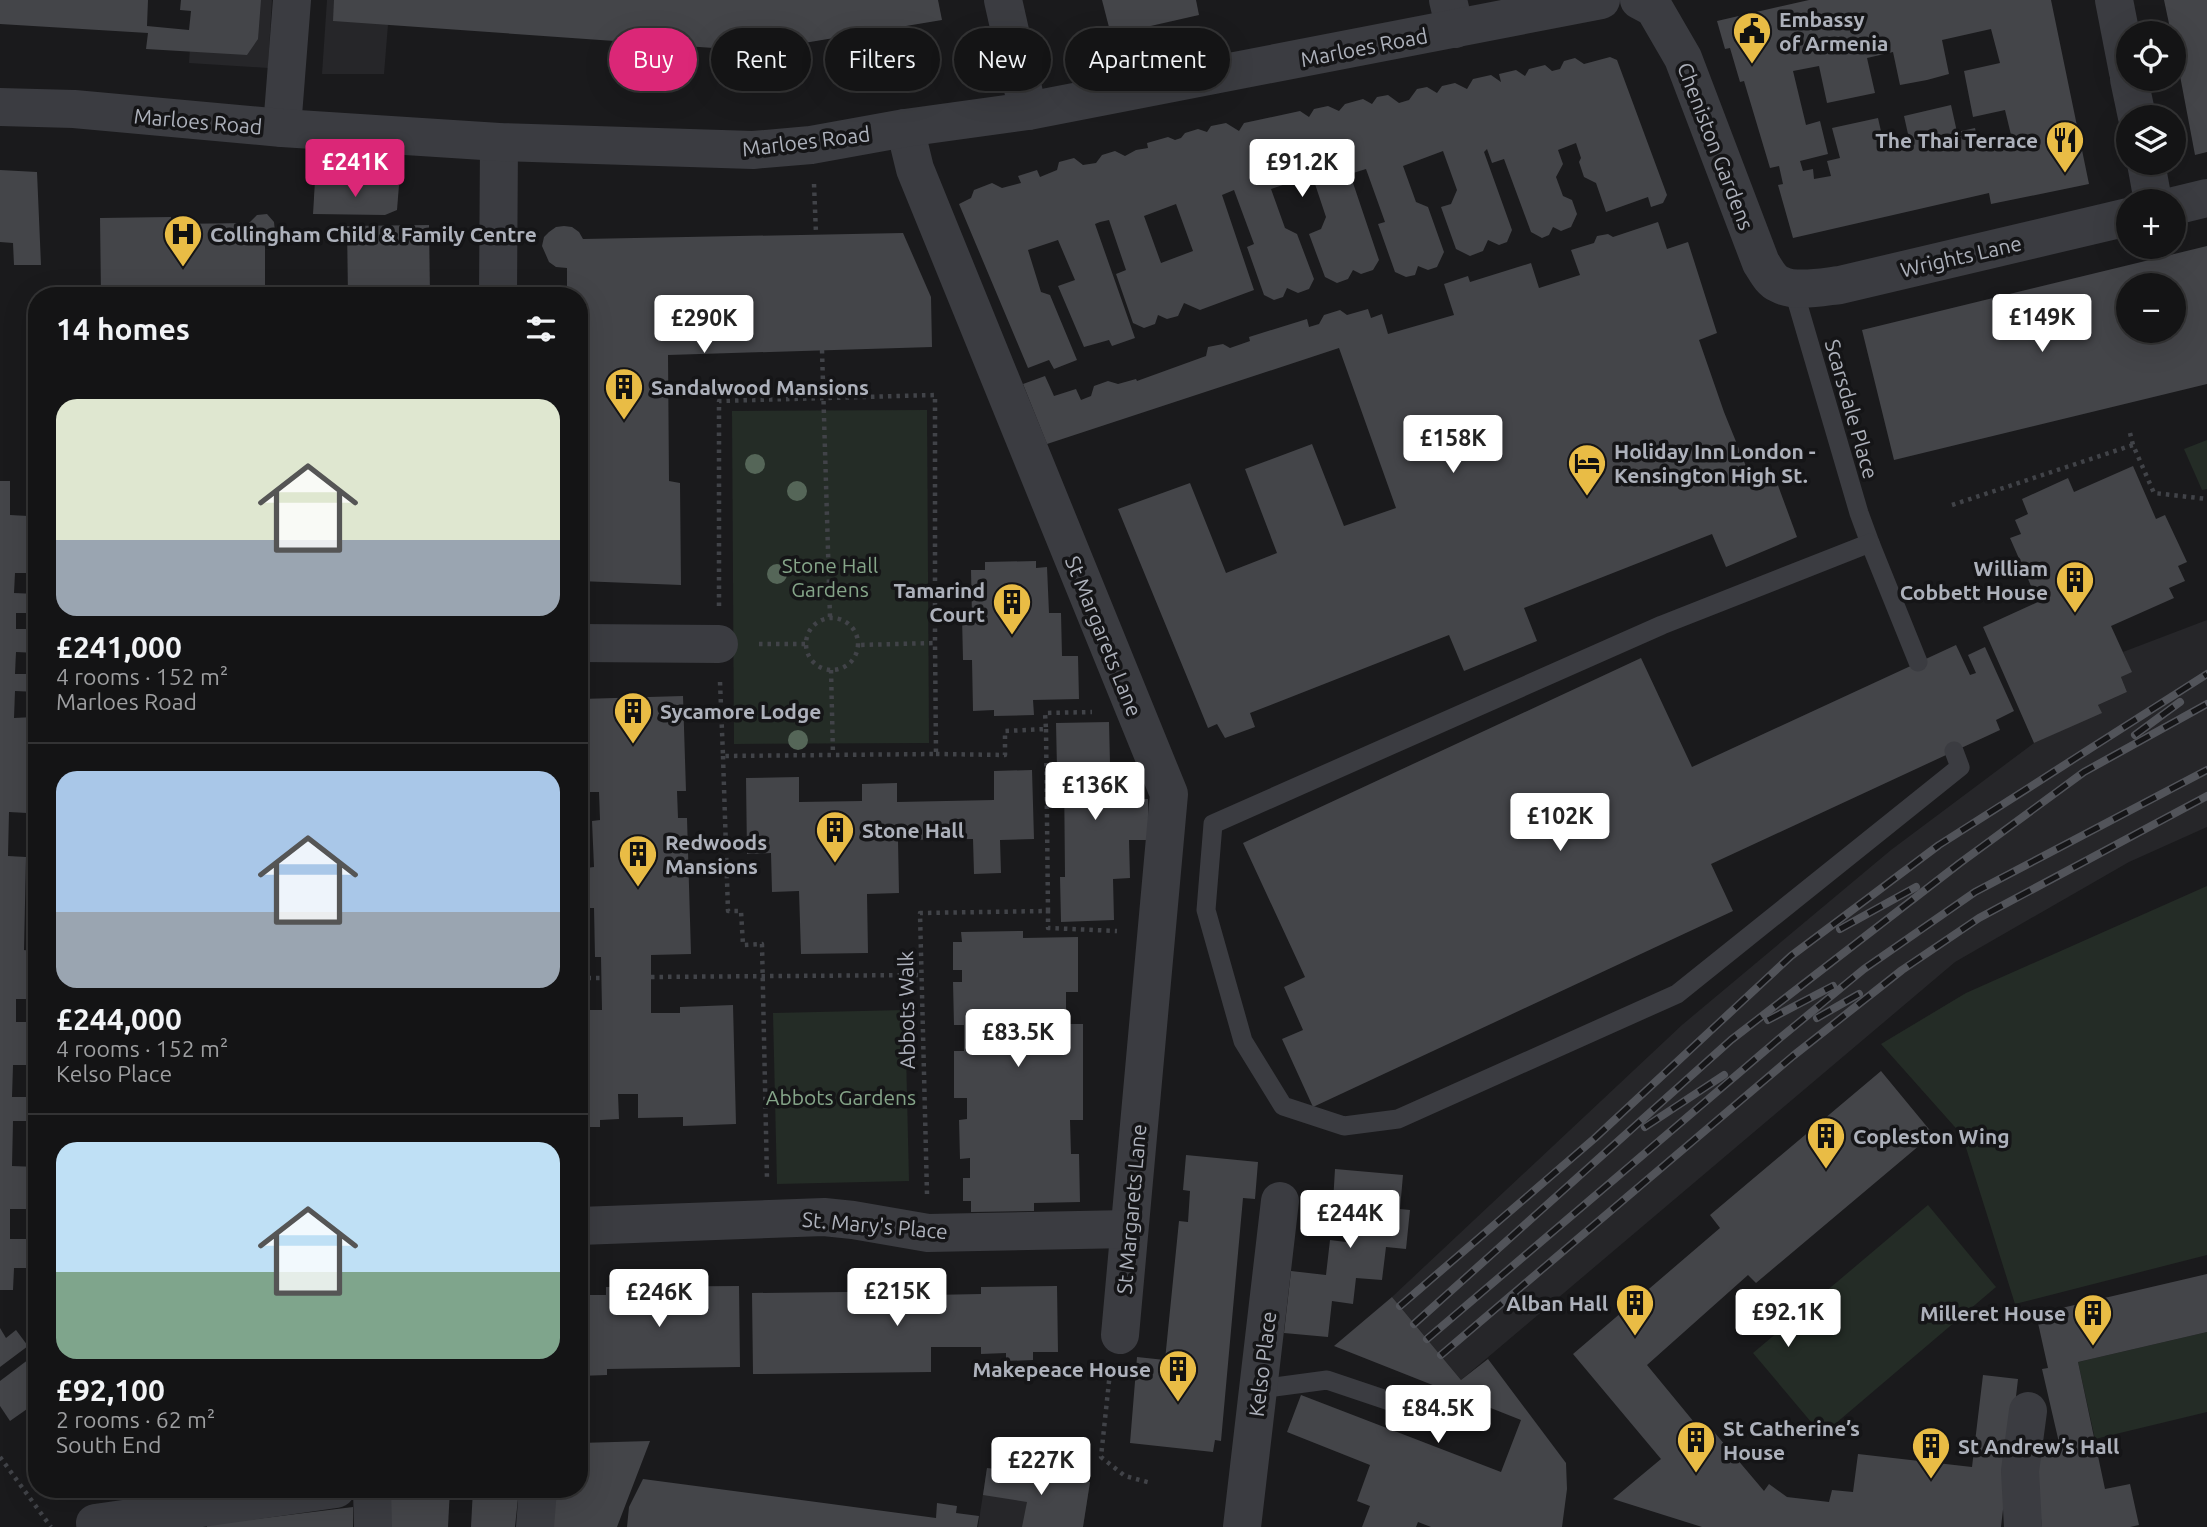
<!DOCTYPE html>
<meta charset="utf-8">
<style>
body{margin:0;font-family:Ubuntu,sans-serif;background:#212122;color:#f1f3f6;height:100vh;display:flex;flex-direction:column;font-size:26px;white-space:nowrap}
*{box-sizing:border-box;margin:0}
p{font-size:23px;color:#9d9ea0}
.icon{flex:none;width:38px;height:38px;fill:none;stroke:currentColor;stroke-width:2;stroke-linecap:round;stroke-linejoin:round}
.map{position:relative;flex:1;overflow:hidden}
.details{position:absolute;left:28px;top:287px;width:560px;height:1211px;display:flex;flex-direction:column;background:#141415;border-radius:28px;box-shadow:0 7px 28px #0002,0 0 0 2px #333334}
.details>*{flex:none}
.hud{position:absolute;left:609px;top:28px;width:665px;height:63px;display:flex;gap:14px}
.controls{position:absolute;left:2116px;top:21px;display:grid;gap:14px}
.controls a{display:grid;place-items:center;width:70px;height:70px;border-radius:50%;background:#141415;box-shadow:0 7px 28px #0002,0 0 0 2px #333334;font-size:35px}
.price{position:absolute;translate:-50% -60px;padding:0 16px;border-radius:7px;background:#fff;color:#222;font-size:23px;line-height:46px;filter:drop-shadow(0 2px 4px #0008)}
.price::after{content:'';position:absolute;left:50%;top:42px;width:21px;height:16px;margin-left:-10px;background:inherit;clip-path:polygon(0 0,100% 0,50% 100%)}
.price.on{background:#db2777;color:#fff}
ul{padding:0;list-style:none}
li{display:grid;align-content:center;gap:14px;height:371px;padding:0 28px}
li+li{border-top:2px solid #333334}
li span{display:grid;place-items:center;height:217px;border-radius:21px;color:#555}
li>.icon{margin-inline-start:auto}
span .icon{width:126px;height:126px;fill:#fffc;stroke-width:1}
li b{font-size:30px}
h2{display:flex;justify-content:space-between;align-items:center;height:84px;padding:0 28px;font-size:30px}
.pill{padding:0 24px;border-radius:32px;background:#141415;box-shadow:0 7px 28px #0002,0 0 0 2px #333334;font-size:24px;line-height:63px}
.pill.on{background:#db2777;color:#fff}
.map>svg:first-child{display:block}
.built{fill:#262629}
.green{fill:#242c26}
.building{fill:#444549;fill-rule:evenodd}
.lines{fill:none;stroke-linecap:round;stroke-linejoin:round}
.path{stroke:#414348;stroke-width:4.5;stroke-dasharray:3.5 5;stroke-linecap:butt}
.service{stroke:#3b3c41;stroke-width:19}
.minor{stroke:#3b3c41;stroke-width:38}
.tertiary{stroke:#3b3c41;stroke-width:38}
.rail-casing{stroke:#52545a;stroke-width:8}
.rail{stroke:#151517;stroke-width:5;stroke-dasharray:16;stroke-linecap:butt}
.tree{fill:#556658}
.labels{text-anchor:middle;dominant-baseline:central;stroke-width:7;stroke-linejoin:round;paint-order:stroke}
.poi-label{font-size:21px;font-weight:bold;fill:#adb1bb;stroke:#151517;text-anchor:start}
.street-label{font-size:21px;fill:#adb1bb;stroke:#151517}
.park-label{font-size:21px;fill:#85a589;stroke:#151517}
</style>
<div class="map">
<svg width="2207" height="1527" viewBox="0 0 2207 1527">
<rect width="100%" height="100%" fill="#1a1a1c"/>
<g class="built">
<path d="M193 0H272L268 68 189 63Z"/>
<path d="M327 0H390L384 74H322Z"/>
<path d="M2207 620V827L2129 862 1955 962 1461 1380 1392 1297 1682 1025 1891 850 2034 743 2101 712 2098 705 2127 692 2121 677 2131 671 2123 652Z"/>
<path d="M987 1468 1090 1482 1083 1527H978Z"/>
</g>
<g class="green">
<path d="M927 410 929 743 734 744 732 411Z"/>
<path d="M2207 440V489L2202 490 2184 449Z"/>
<path d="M2207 886V1255L2015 1304 1962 1135 1881 1044 1966 993Z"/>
<path d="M905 1010 909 1181 777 1184 773 1013Z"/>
<path d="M1928 1205 1996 1287 1822 1435 1753 1353Z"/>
<path d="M2207 1332V1412L2095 1439 2078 1362Z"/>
</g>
<g class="building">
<path d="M0 0H148L147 26 189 30 191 11 180 10 181 0H261L258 39 247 55 146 49 148 33 0 24Z"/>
<path d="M334 0H938L942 20 756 51 333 21Z"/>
<path d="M1102 0H1196L1199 15 1111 35Z"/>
<path d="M1809 0H2051L2089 184 1991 204 1989 193 1793 238 1778 185 1783 184 1779 166 1770 168 1744 81 1740 82 1730 48 1725 49 1717 21ZM1991 29 2000 63 1964 71 1973 117 2005 110 2012 139 1979 146 1975 128 1957 132 1951 105 1904 116 1910 143 1885 149 1878 118 1832 128 1840 158 1827 161 1831 176 1814 179 1813 169 1803 171 1800 161 1828 154 1820 121 1806 125 1793 71 1819 66 1827 103 1875 93 1867 58 1893 52 1900 85 1927 80 1949 74 1942 40Z"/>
<path d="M2164 0H2207V152L2195 155 2174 44V33H2171Z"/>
<path d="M1610 57 1617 60 1667 195 1663 203 1651 207 1648 197 1606 212 1596 183 1584 177 1579 162 1581 158 1576 143 1558 150 1563 164 1556 177 1563 196 1572 200 1577 214 1571 227 1561 231 1553 227 1549 235 1542 238 1531 232 1504 159 1492 163 1487 149 1484 152 1512 230 1507 242 1499 245 1488 240 1483 251 1470 256 1456 249 1441 207 1451 204 1457 190 1443 151 1403 166 1416 202 1428 207 1444 252 1437 267 1428 270 1418 266 1415 275 1406 277 1395 272 1378 224 1385 222 1366 169 1350 174 1379 260 1373 270 1361 274 1353 270 1348 279 1337 283 1325 277 1309 234 1321 229 1326 217 1312 175 1271 189 1285 228 1297 234 1314 279 1309 289 1298 293 1287 288 1283 297 1274 300 1264 295 1247 247 1254 244 1234 190 1222 195 1254 290 1200 310 1184 303 1178 316 1167 319 1158 315 1155 324 1144 328 1133 323 1116 274 1126 270 1109 220 1100 222 1095 224 1135 338 1112 346 1109 340 1084 347 1058 286 1075 280 1058 240 1028 250 1041 292 1050 295 1077 360 1054 369 1049 360 1028 368 959 204 971 198 974 190 992 183 1002 188 1021 183 1018 176 1037 170 1040 177 1057 170 1059 162 1074 158 1083 165 1096 163 1102 155 1115 151 1125 156 1136 150 1148 148 1147 143 1168 137 1175 140 1181 138 1185 133 1198 129 1207 132 1211 126 1226 123 1239 131 1244 123 1300 111 1309 117 1314 109 1328 106 1339 111 1345 104 1363 99 1372 104 1377 97 1388 95 1399 103 1409 100 1417 89 1427 87 1437 93 1442 86 1455 83 1467 89 1473 79 1491 75 1501 82 1499 74 1516 70 1525 76 1529 69 1545 65 1552 71 1560 69 1564 61 1575 58 1584 64ZM1176 204 1193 251 1161 263 1144 216Z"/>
<path d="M0 170 37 172 41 265H14L13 243 0 242Z"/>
<path d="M315 181 399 185 397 210 385 215 313 214Z"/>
<path d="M267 214 274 222 275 232 268 240H265V296H101L100 218 171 217V224L249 223 257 215Z"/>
<path d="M1658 222 1667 249 1688 242 1717 333 1699 340 1724 412 1754 486 1776 480 1797 537 1726 567 1712 534 1524 608 1537 641 1464 671 1449 635 1250 713 1255 727 1225 738 1217 724 1208 728 1118 509 1190 483 1226 573 1277 553 1245 469 1312 444 1344 526 1396 508 1339 348 1047 444 1023 384 1045 376 1054 396 1076 389 1081 400 1091 396 1094 386 1108 381 1118 384 1136 379 1137 381 1206 356 1208 347 1223 344 1230 348 1250 341 1249 337 1307 319 1309 327 1319 324 1324 315 1340 310 1347 315 1368 309 1371 318 1382 314 1388 334 1454 315 1444 284 1468 276 1470 282 1531 263 1539 288 1580 275 1571 250 1594 243 1597 236 1608 234 1613 237Z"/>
<path d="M429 225 430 296H348L347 226Z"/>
<path d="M564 226 572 227 579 232 583 239 903 233 931 297 932 347 668 355 669 481 680 483 681 585 579 581V296H567V268L556 267 549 262 542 246 544 237 549 232 556 227Z"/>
<path d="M2207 246V384L1894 460 1862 330ZM2128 285H2174V331H2128Z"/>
<path d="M2133 466 2156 519 2165 515 2187 562 2178 566 2185 581 2169 588 2174 598 2111 626 2132 672 2121 677 2127 692 2098 705 2102 713 2034 743 1983 627 2038 602 2010 538 2021 534 2015 520 2028 514 2022 499 2068 478 2074 492Z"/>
<path d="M0 481H10V515L28 516 26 550H37V573H15L14 593 37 594V613H16V629H37V653L16 652 15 674H37V692L15 691 14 718 34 717 37 789H27V813L9 812 8 856 26 857 24 950 32 951 31 973H37V999H16V1022H37V1065H13L12 1097H37V1121H13L12 1166 37 1167V1209H10V1239H37V1268H14L13 1290H0Z"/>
<path d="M1036 561V568L1047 567 1049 613H1061L1062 656H1078L1079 699 1033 700 1034 715 994 716V710L973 711 972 660H963L962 617H972L971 570H985V562Z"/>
<path d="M1956 645 1970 675 1976 673 1968 655 1985 647 2014 711 1996 720 2000 730 1711 864 1733 911 1313 1107 1282 1039 1303 1030 1284 987 1305 977 1243 843 1641 658 1692 767Z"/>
<path d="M683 696 686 791H677L678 818H687L691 954 651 955V1013H680V1007L733 1005 736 1124 683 1126V1117L638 1118V1094H618L619 1119 600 1120V1127H579V1010H602L601 957H595L594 908H586V868L594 867 592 821 600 820 599 792H583L581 699Z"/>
<path d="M1109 722 1110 764H1126L1127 799H1148L1149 840H1129L1130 878 1113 879 1114 920 1061 922 1060 877H1065L1064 769H1057L1056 723Z"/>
<path d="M1032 770 1034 839 1000 840 1001 873 974 874 973 839 898 840 899 893 867 894 868 953 801 954 799 891 772 892 771 853 747 854 746 778 799 777V802L862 801V784L897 783V802L994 800V771Z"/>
<path d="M1023 931V938L1078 937V992H1066V1024H1083V1120H1070L1071 1154H1079L1080 1202 1034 1203V1211L971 1212V1201H963V1178H970V1158L960 1159 959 1120 967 1119V1098H954V1051H964V1025H954L953 982H962V970H953V942H962L961 932Z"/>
<path d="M1881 1071 1933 1134 1756 1283 1748 1275 1647 1365 1703 1433 1709 1426 1764 1491 1769 1484 1787 1497 1829 1502 1832 1490 1853 1492 1858 1454 1972 1467 1983 1375 2018 1379 2001 1527H1702L1613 1499 1661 1459 1573 1354 1720 1228 1710 1215Z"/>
<path d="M1186 1155 1258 1162 1255 1199 1243 1198 1221 1441 1215 1440 1213 1452 1130 1443 1137 1357 1165 1360 1179 1221 1188 1222 1190 1191 1183 1190Z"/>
<path d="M1335 1169 1403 1175 1400 1209 1410 1210 1406 1249 1386 1247 1382 1280 1356 1278 1353 1304 1332 1301 1328 1337 1284 1333 1291 1271 1326 1275 1330 1240 1354 1243 1358 1205 1333 1203Z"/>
<path d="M2207 1274V1332L2078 1362 2105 1489 2130 1484 2139 1525 2130 1527H2042L2039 1502V1451L2060 1447 2042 1369 2048 1368 2036 1314Z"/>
<path d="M739 1286 740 1367 607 1369V1375L579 1376V1295H606V1287Z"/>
<path d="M1057 1286 1058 1352H1033V1360L1006 1361V1353L981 1354V1347H931V1372L753 1374 752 1293 930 1291V1295L981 1294V1287Z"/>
<path d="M1392 1297 1461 1380 1488 1359 1566 1463 1567 1489 1562 1527H1431L1418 1522 1416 1527H1362L1370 1506 1357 1501 1370 1465 1287 1432 1301 1395 1501 1472 1521 1420 1334 1346Z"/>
<path d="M0 1328 6 1338 16 1330 28 1346 0 1367Z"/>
<path d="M37 1353V1402L10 1421 0 1406V1381Z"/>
<path d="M650 1441 617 1527H551L554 1489H579V1443Z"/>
<path d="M987 1468 1090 1482 1083 1527H1022L1027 1502 983 1495Z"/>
<path d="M643 1479 936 1518 937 1503 957 1506 956 1513 979 1516 977 1527H627L629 1507Z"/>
<path d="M389 1489H450L448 1527H391Z"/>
<path d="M473 1489H519L515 1527H471Z"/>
<path d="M353 1507V1527H207V1525Z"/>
</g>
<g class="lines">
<g class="path">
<path d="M814 184 816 234"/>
<path d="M822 350 830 617"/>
<path d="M2130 433 2133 445"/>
<path d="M1952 505 2133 445 2154 493 2207 499"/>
<path d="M719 606V401L935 395V643L858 645"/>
<circle cx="832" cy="644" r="26"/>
<path d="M759 644H805"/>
<path d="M831 670 833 755"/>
<path d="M720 682 723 756 936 754 935 643"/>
<path d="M1046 729 1048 911"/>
<path d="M936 754 1005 755V731L1046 729 1045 713 1092 712"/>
<path d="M723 756 728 911H741L743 945 762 944 767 1179"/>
<path d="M651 977 921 975"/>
<path d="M579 978H602"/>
<path d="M927 1194 920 913 1048 911V928L1117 931"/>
<path d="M1110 1372 1101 1457 1125 1476 1151 1483"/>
<path d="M0 1457 51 1527"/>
</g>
<g class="service">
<path d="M1793 288 1859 513 1870 543"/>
<path d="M1918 662 1870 543 1662 625 1213 824 1206 910 1243 1041 1283 1106 1344 1126 1398 1119 1677 994 1960 767 1954 751"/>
<path d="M1259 1389 1327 1380 1443 1419"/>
</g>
<g class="minor">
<path d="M1003 0 1028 111"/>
<path d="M1448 0 1455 29"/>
<path d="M2114 0 2128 72"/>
<path d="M2129 79 2137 117"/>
<path d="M282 128 292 0"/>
<path d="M905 128 915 169 1169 794 1120 1335"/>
<path d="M2146 163 2153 201"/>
<path d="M498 296 499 142"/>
<path d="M579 643 719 644"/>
<path d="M579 1226 824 1217 853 1220 928 1233 1129 1229"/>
<path d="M372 1489 373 1527"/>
<path d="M95 1523 336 1489"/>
<path d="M535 1527 538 1489"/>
<path d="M1242 1527 1280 1201"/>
<path d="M2023 1527 2020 1471 2028 1411"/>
</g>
<g class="tertiary">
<path d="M1639 0 1654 8 1683 58 1761 263C1766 270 1770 280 1779 284 1795 293 1822 287 1840 285L2128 217"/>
<path d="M0 107 74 109 282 128 499 142 753 150 811 145 905 128 1028 111 1601 0"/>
<path d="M2174 206 2207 198"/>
</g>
<g class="rail-casing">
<g id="rail">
<path d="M2135 735 2180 702"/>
<path d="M1840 929 1916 887"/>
<path d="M1817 1018 1859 994"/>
<path d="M1768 1020 1833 986"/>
<path d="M1645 1127 1724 1075"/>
<path d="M1400 1306 1595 1138 1791 956 1939 845 2207 674"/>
<path d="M1414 1324 1731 1040 1960 863 2084 772 2207 704"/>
<path d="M1427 1339 1780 1038 1864 969 1975 892 2207 770"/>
<path d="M1441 1355 1793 1056 1902 970 1979 918 2207 796"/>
</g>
</g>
<use href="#rail" class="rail"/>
</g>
<g class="tree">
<circle cx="755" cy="464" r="10"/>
<circle cx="797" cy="491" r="10"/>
<circle cx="777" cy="574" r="10"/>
<circle cx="798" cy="740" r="10"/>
</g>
<defs>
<g id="civic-pin" transform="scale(2.0125)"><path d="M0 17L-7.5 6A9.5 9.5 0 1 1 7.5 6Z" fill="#e9bc45" stroke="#151517"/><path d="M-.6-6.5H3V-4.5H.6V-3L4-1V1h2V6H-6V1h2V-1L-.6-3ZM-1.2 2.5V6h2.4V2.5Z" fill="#111"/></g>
<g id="restaurant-pin" transform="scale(2.0125)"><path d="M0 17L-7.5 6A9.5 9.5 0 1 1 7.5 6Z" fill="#e9bc45" stroke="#151517"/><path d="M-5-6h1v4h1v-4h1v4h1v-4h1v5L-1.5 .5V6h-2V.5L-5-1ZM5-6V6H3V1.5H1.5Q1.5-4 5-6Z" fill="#111"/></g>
<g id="hospital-pin" transform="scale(2.0125)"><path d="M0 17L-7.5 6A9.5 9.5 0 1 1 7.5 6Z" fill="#e9bc45" stroke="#151517"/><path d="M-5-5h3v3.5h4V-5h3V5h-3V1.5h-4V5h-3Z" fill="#111"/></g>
<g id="building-pin" transform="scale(2.0125)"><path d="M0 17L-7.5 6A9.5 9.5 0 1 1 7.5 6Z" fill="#e9bc45" stroke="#151517"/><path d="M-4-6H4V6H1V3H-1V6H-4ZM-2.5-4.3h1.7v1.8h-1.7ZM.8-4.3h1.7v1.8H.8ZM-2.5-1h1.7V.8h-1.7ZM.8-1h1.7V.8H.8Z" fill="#111"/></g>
<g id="hotel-pin" transform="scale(2.0125)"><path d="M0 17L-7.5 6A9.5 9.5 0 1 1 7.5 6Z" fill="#e9bc45" stroke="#151517"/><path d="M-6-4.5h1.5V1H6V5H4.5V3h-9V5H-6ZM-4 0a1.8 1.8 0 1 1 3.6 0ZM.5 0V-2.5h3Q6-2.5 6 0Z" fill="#111"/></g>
</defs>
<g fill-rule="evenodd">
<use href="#civic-pin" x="1752" y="31"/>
<use href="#restaurant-pin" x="2065" y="140"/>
<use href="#hospital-pin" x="183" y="234"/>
<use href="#building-pin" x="624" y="387"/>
<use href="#hotel-pin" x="1587" y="463"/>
<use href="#building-pin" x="2075" y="580"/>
<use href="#building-pin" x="1012" y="602"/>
<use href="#building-pin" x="633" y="711"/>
<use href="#building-pin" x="835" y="830"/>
<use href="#building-pin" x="638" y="854"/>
<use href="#building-pin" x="1826" y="1136"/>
<use href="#building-pin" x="1635" y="1303"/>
<use href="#building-pin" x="2093" y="1313"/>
<use href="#building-pin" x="1178" y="1369"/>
<use href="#building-pin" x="1696" y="1440"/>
<use href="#building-pin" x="1931" y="1446"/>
</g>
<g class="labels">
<g class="poi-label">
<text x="1779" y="19">Embassy<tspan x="1779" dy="24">of Armenia</tspan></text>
<text x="2038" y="140" text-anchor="end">The Thai Terrace</text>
<text x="210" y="234">Collingham Child &amp; Family Centre</text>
<text x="651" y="387">Sandalwood Mansions</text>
<text x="1614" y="451">Holiday Inn London -<tspan x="1614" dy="24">Kensington High St.</tspan></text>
<text x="2048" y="568" text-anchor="end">William<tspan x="2048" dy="24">Cobbett House</tspan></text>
<text x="985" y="590" text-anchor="end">Tamarind<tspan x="985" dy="24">Court</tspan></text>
<text x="660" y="711">Sycamore Lodge</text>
<text x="862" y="830">Stone Hall</text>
<text x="665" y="842">Redwoods<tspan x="665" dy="24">Mansions</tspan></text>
<text x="1853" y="1136">Copleston Wing</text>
<text x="1608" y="1303" text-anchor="end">Alban Hall</text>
<text x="2066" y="1313" text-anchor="end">Milleret House</text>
<text x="1151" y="1369" text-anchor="end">Makepeace House</text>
<text x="1723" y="1428">St Catherine’s<tspan x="1723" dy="24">House</tspan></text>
<text x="1958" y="1446">St Andrew’s Hall</text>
</g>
<g class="street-label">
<text transform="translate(1364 47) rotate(-11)">Marloes Road</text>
<text transform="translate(198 121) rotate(5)">Marloes Road</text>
<text transform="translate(806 141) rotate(-7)">Marloes Road</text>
<text transform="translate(1716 146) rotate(69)">Cheniston Gardens</text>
<text transform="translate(1961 256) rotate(-13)">Wrights Lane</text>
<text transform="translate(1852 409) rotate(74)">Scarsdale Place</text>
<text transform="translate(1104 636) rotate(68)">St Margarets Lane</text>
<text transform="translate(906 1010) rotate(-91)">Abbots Walk</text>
<text transform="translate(1131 1209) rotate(-85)">St Margarets Lane</text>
<text transform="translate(875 1225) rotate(5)">St. Mary's Place</text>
<text transform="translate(1262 1364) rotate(-83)">Kelso Place</text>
</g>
<g class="park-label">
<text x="830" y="565">Stone Hall<tspan x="830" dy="24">Gardens</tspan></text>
<text x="841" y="1097">Abbots Gardens</text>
</g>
</g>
</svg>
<div class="controls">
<a><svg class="icon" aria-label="locate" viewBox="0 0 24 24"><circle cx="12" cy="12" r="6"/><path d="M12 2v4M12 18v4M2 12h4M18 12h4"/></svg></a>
<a><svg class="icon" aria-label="layers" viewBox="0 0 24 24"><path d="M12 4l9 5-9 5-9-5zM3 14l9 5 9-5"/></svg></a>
<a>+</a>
<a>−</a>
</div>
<b class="price on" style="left:355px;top:199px">£241K</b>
<b class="price" style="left:1302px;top:199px">£91.2K</b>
<b class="price" style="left:2042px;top:354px">£149K</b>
<b class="price" style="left:704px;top:355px">£290K</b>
<b class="price" style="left:1453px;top:475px">£158K</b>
<b class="price" style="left:1095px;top:822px">£136K</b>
<b class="price" style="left:1560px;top:853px">£102K</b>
<b class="price" style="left:1018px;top:1069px">£83.5K</b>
<b class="price" style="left:1350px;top:1250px">£244K</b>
<b class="price" style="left:897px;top:1328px">£215K</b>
<b class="price" style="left:659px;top:1329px">£246K</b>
<b class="price" style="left:1788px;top:1349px">£92.1K</b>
<b class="price" style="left:1438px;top:1445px">£84.5K</b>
<b class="price" style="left:1041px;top:1497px">£227K</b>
<div class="hud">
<a class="pill on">Buy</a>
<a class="pill">Rent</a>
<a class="pill">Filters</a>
<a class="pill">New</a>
<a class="pill">Apartment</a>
</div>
<section class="details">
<h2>14 homes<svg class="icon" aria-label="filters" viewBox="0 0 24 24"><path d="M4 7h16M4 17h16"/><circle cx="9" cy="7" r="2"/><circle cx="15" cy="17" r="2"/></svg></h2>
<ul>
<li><span style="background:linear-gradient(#dfe7d0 65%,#9aa5b1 0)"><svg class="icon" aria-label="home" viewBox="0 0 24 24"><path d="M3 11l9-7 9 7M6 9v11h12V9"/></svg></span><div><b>£241,000</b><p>4 rooms · 152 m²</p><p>Marloes Road</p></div></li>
<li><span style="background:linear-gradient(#a9c7e8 65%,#9aa5b1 0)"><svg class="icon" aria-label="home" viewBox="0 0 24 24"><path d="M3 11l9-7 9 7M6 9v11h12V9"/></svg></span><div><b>£244,000</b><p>4 rooms · 152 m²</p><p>Kelso Place</p></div></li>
<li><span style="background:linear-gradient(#bfe0f5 60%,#7fa58c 0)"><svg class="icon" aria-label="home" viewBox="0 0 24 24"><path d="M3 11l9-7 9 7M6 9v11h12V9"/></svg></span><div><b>£92,100</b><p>2 rooms · 62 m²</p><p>South End</p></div></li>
</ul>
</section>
</div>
